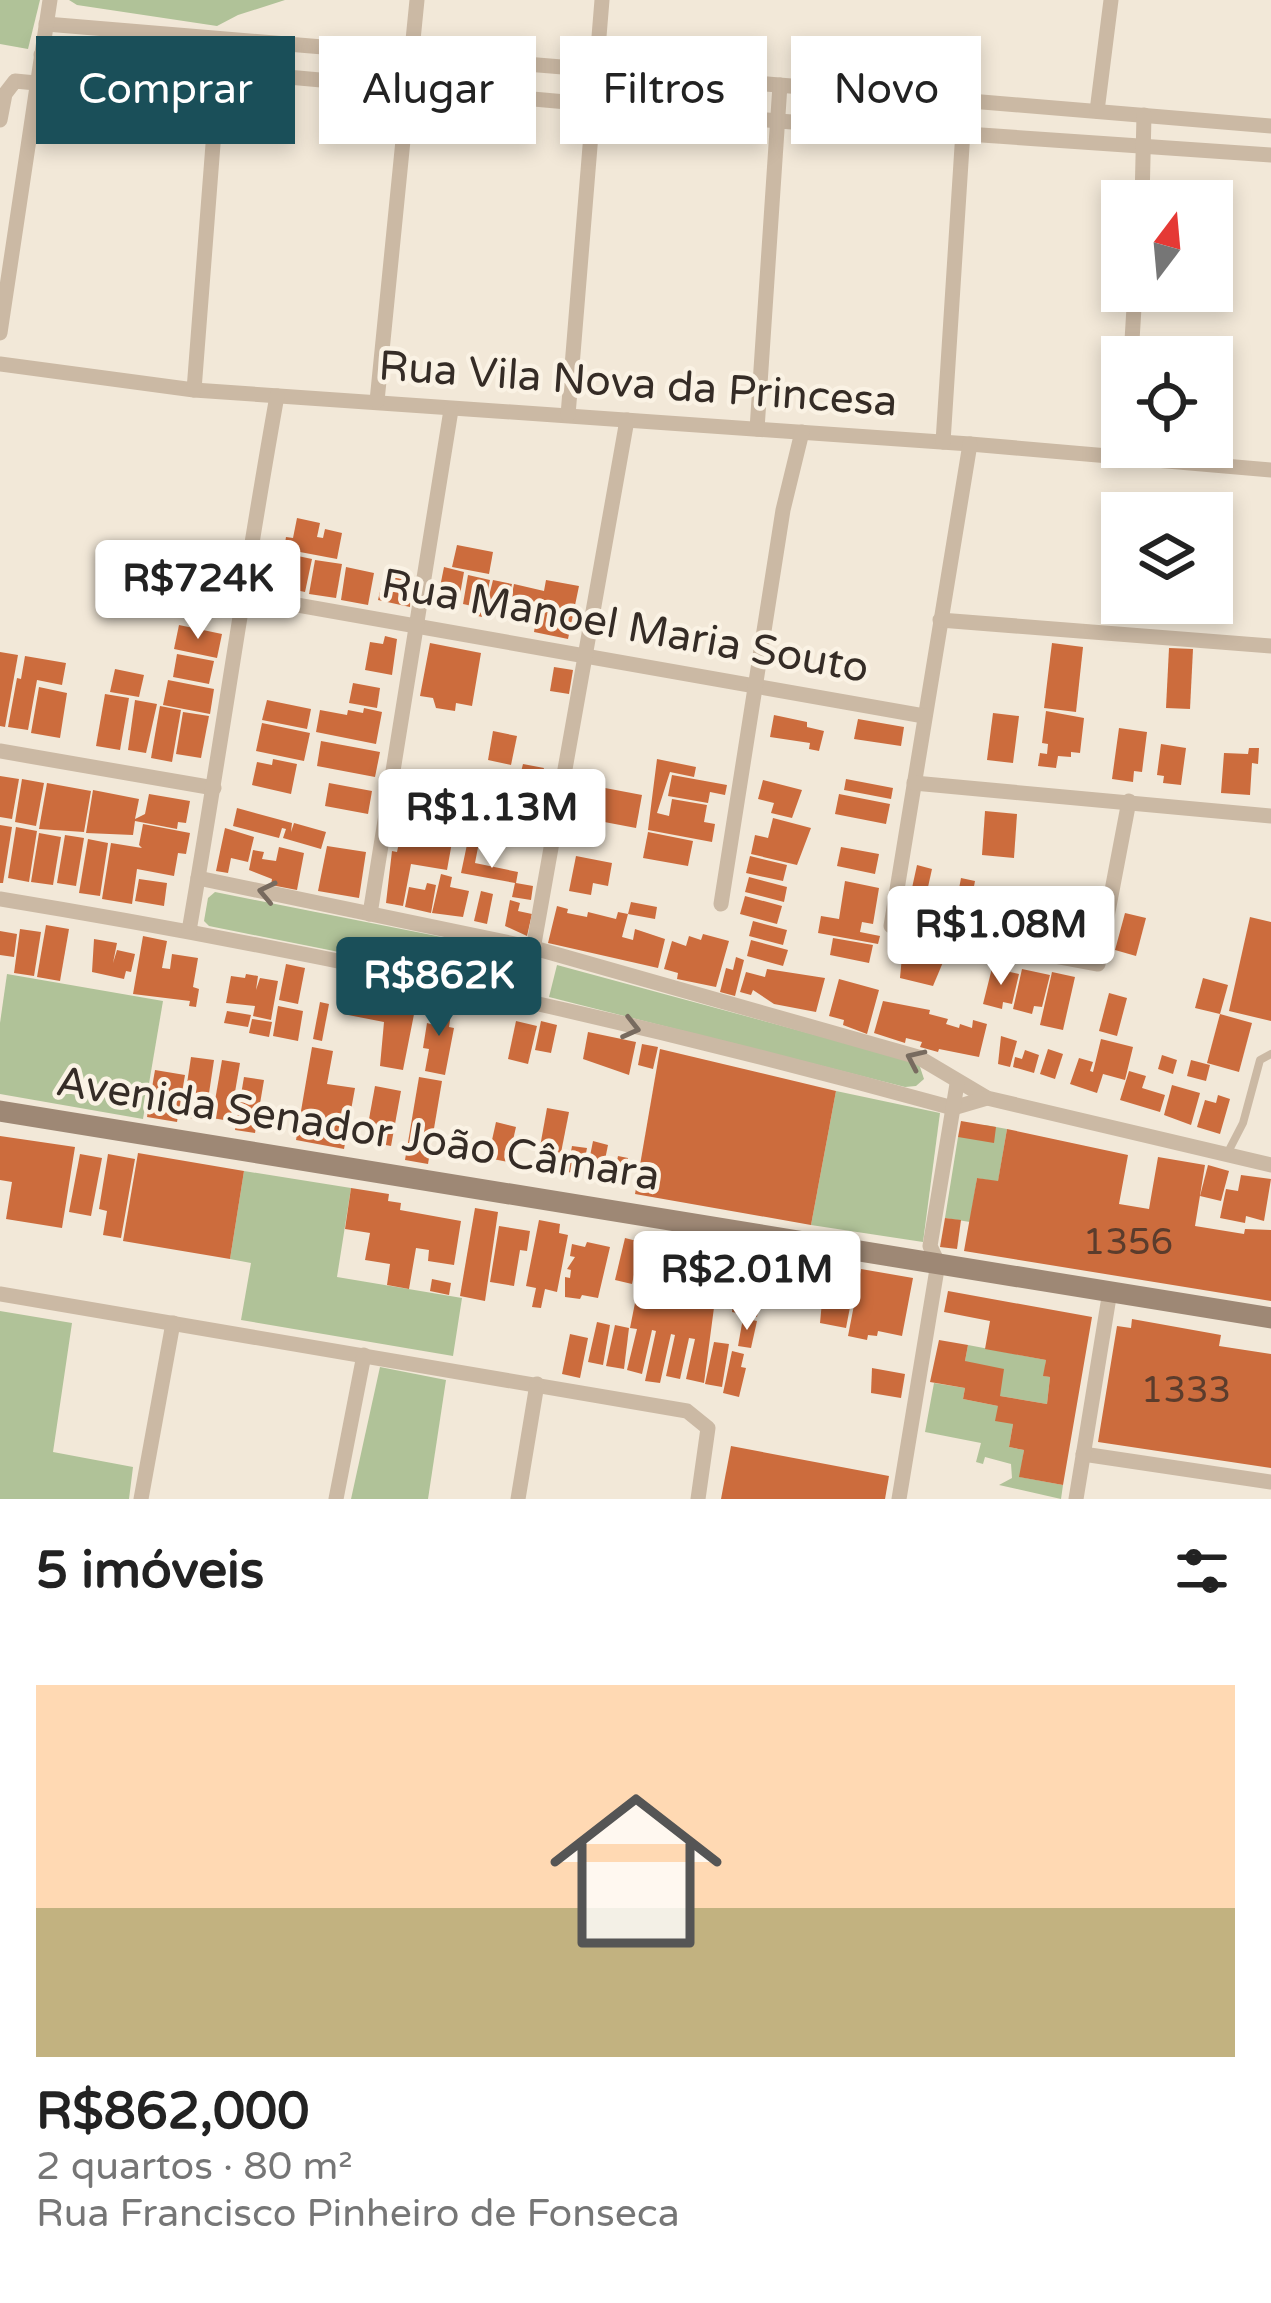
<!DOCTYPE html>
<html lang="pt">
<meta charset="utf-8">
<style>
body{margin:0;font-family:"Varela Round",sans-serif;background:#f6f6f6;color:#222;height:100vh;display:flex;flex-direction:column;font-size:45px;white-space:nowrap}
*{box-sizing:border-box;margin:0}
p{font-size:39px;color:#767676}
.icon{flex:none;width:66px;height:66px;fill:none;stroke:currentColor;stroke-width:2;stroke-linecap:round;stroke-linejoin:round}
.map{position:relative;height:1499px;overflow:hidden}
.details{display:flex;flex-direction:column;background:#fff;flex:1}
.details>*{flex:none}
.guide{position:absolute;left:36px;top:36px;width:1200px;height:108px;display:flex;gap:24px}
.needle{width:78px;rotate:16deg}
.fabs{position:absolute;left:1101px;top:180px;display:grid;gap:24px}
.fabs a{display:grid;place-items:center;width:132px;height:132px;border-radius:0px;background:#fff;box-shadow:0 6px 18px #0003;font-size:60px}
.price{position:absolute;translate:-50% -102px;padding:0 27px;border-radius:12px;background:#fff;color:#222;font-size:39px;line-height:78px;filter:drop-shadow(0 3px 6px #0008)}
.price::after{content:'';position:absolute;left:50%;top:72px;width:36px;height:27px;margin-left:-18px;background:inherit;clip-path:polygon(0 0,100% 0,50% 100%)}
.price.current{background:#1a4f59;color:#fff}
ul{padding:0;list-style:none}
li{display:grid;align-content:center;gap:24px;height:636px;padding:0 36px}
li+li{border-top:3px solid #e0e0e0}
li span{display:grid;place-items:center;height:372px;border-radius:0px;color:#555}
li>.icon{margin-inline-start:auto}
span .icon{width:216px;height:216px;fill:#fffc;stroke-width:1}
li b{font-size:51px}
h2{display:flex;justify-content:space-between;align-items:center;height:144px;padding:0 36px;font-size:51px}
.chip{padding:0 42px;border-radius:0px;background:#fff;box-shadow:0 6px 18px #0003;font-size:42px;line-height:108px}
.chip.current{background:#1a4f59;color:#fff}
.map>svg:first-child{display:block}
.green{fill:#b0c298}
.building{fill:#cc6c3d}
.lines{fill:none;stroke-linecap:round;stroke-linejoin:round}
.service{stroke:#cbb9a4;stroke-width:8}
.minor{stroke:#cbb9a4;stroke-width:15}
.secondary{stroke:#9e8875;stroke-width:21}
.oneway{stroke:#786b5f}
.labels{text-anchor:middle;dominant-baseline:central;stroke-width:9;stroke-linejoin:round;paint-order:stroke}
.number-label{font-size:36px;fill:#5b3c2c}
.street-label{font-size:42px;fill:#352c26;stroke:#faf2e4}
</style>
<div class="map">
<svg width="1271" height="1499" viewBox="0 0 1271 1499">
<rect width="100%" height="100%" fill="#f2e8d8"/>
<g class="green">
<path d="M0 0H40L28 49 0 44Z"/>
<path d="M69 0H285L238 15 217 26 77 5Z"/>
<path d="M215 892 507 950 511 956 507 980 499 984 209 926 204 921 208 898Z"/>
<path d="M557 965 908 1060 919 1064 924 1079 916 1086 905 1087 549 997Z"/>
<path d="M7 974 163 1001 143 1119 0 1094V1023Z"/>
<path d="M836 1091 940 1113 923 1242 811 1225Z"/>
<path d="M985 1125 1007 1129 998 1182 977 1178 970 1222 945 1218 958 1137Z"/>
<path d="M244 1171 351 1188 337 1277 462 1298 453 1356 241 1320 251 1263 230 1259Z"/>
<path d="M0 1311 72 1323 53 1452 133 1467 129 1499H0Z"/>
<path d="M968 1345 1046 1360 1044 1376 1050 1377 1047 1404 1000 1396 965 1361Z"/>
<path d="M380 1367 446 1380 428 1499H351Z"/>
<path d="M934 1383 965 1388 963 1399 998 1406 1013 1424 1009 1447 1024 1450 1020 1477 1063 1485 1061 1499 999 1485 1012 1478 1011 1464 985 1457 983 1464 976 1462 981 1443 925 1432Z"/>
</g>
<g class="building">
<path d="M297 518 320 523 317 537 323 538 325 529 342 533 337 559 284 549 286 537 293 538Z"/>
<path d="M457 545 493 552 489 574 452 567Z"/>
<path d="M274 551 312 559 305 592 267 584Z"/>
<path d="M315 560 342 564 336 598 309 594Z"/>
<path d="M346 567 374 573 368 605 341 600Z"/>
<path d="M444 567 464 572 458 606 437 602Z"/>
<path d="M468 575 490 580 482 617 470 614 472 606 463 604Z"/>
<path d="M391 576 411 580 410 607 378 600 382 583 389 585Z"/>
<path d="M493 580 512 584 506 608 487 604Z"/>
<path d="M546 580 579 586 568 639 534 632 536 620 517 616 520 606 510 604 514 584 544 591Z"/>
<path d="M179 625 222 634 217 658 174 649Z"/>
<path d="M385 636 397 639 392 675 365 670 370 642 383 644Z"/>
<path d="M430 643 481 653 472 706 456 703 455 711 436 708 433 698 420 696Z"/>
<path d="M1052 643 1083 647 1076 712 1044 708Z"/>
<path d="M1169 648 1193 649 1190 709 1166 708Z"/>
<path d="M0 652 18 655 5 727 0 726Z"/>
<path d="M177 654 214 661 209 684 173 677Z"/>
<path d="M25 656 66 663 62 685 37 680 28 730 8 727 17 678 21 679Z"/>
<path d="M554 667 573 670 569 694 550 691Z"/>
<path d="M115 669 144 675 139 697 110 692Z"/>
<path d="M168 680 214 689 210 714 163 705Z"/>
<path d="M353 683 380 688 377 708 349 703Z"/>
<path d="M39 687 67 693 60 738 31 733Z"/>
<path d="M105 694 129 698 120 750 96 746Z"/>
<path d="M135 700 157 704 146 753 128 750Z"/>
<path d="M267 700 311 709 307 729 262 720Z"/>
<path d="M160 706 181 710 172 762 151 758Z"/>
<path d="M364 708 382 712 376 744 316 732 320 710 347 715 348 710 363 713Z"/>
<path d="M1046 711 1084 718 1080 753 1071 752V757L1058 756 1056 768 1038 766 1040 753 1047 754 1048 744 1042 743Z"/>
<path d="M183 712 209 716 201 758 176 754Z"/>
<path d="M993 713 1019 716 1013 763 987 760Z"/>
<path d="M774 715 807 722V727L824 731 819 751 809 749 810 743 770 737Z"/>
<path d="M858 719 904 727 901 746 854 739Z"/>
<path d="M262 723 310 733 304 761 256 751Z"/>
<path d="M1119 728 1147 732 1142 772 1134 771 1133 782 1112 779Z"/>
<path d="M493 731 517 736 511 765 488 760Z"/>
<path d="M321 741 380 752 375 777 317 766Z"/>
<path d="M1161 744 1186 748 1181 785 1163 783 1164 776 1157 775Z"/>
<path d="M1249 748H1259L1258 764 1252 763 1250 795 1221 793 1224 753 1248 754Z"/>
<path d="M273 759 297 764 291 794 252 785 257 762 272 765Z"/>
<path d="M657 759 696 767 694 777 670 772 657 813 669 816 672 799 707 805 704 822 715 824 712 842 648 830Z"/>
<path d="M523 764 544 768 542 776H547L541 808 510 802 514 777 509 769 521 772Z"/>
<path d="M672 775 727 785 725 795 710 792 708 803 668 796Z"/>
<path d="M0 776 19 779 12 819 0 817Z"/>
<path d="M22 779 44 783 36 826 15 822Z"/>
<path d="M846 779 893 788 891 799 844 790Z"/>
<path d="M763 780 802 790 792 818 771 813 774 803 758 799Z"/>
<path d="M47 783 91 791 84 832 39 829Z"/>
<path d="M329 783 372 791 368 814 325 806Z"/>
<path d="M584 784 642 795 636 828 578 817Z"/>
<path d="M93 790 139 799 135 819 145 814 149 794 190 801 186 823 178 822 177 829 135 821 133 835 86 833Z"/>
<path d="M839 794 890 804 886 824 835 814Z"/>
<path d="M237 808 292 823 291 832 294 823 326 832 321 849 283 838 286 829 282 828 279 838 233 826Z"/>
<path d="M488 811 540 821 535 845 484 835Z"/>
<path d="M985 811 1017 814 1014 858 982 855Z"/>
<path d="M438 817 456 820 447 870 411 864 403 906 386 903 392 851 397 852 402 828 435 834Z"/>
<path d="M773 818 811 828 797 865 751 854 755 835 768 838Z"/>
<path d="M143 824 190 833 186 854 178 853 174 876 137 869 132 904 102 899 111 843 142 848 139 845Z"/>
<path d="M0 825 12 827 3 883H0Z"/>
<path d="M16 827 37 831 29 882 8 878Z"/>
<path d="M225 828 254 837 248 862 231 858 228 873 216 871Z"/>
<path d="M648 832 693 841 688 866 643 858Z"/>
<path d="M39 833 61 837 53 885 31 882Z"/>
<path d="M65 835 84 838 76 886 57 883Z"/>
<path d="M469 835 480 837 475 863 518 872 516 883 533 886 531 900 512 897 515 883 461 873Z"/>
<path d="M88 839 108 843 100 896 79 893Z"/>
<path d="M327 846 366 852 359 898 318 891Z"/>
<path d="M279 847 304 853 297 890 271 885 272 879 249 870 253 850 264 852 262 859 276 861Z"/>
<path d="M841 847 879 854 875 874 837 866Z"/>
<path d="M576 856 612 863 608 886 593 883 591 895 569 891Z"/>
<path d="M750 856 787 865 783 881 746 873Z"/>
<path d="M917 865 932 869 922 914 907 911Z"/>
<path d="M441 874 452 877 450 887 469 891 463 917 432 913Z"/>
<path d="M749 877 787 887 784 902 745 892Z"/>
<path d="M961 878 975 881 966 928 952 926Z"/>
<path d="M139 879 167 883 164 906 135 901Z"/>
<path d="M845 881 879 888 873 924 862 922 860 932 880 936 878 944 818 933 821 916 839 919Z"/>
<path d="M427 883 436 885 431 913 405 907 409 887 425 890Z"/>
<path d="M1042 890 1061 894 1057 914 1067 916 1071 898 1101 904 1094 940 1033 927Z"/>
<path d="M481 891 493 894 487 924 474 921Z"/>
<path d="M1008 895 1034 900 1028 928 1002 923Z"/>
<path d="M745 896 782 906 777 924 740 914Z"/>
<path d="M510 900 520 903 518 911 532 914 527 936 505 926Z"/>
<path d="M631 902 657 907 655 919 628 914Z"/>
<path d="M557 906 568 909 567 913 587 917 588 912 616 919 618 912 628 914 622 937 633 940 635 929 665 939 658 968 548 943Z"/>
<path d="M1125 913 1146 918 1136 956 1115 950Z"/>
<path d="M1250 917 1271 922V1021L1229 1011Z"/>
<path d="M753 921 787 930 783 945 749 936Z"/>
<path d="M46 925 69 929 60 981 37 977Z"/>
<path d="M20 929 41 932 34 976 14 973Z"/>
<path d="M0 931 17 934 14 957 0 955Z"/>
<path d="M703 934 729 941 716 987 677 979 678 973 664 969 672 941 686 946 689 936 701 940Z"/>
<path d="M143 936 167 941 162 968 170 969 172 954 198 958 193 987 199 989 196 1007 189 1006 190 1001 133 994Z"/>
<path d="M833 938 873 945 869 963 830 955Z"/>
<path d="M94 939 117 943 113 963 117 950 135 954 131 972 126 971 124 979 92 972Z"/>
<path d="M751 940 788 950 783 966 747 956Z"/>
<path d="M903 945 946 955 933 986 900 978Z"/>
<path d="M736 957 744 960 735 996 720 992 726 968 733 970Z"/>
<path d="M286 964 305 968 298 1004 279 1000Z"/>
<path d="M992 968 1019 974 1012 1004 1003 1002 1002 1009 983 1004Z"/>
<path d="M767 969 825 978 816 1012 774 1004 753 990 751 995 740 992 746 972 765 977Z"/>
<path d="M1022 969 1050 975 1042 1007 1034 1006 1032 1014 1013 1009Z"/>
<path d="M1052 972 1075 977 1063 1030 1040 1025Z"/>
<path d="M246 974 258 976 256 990 260 978 278 981 271 1020 253 1016 255 1006 226 1003 231 976 245 978Z"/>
<path d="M1203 978 1228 985 1220 1014 1195 1008Z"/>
<path d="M839 979 879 990 867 1034 843 1025 844 1020 829 1016Z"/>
<path d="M348 985 418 994 403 1070 380 1066 384 1022 343 1014Z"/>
<path d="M1109 993 1127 998 1117 1036 1099 1031Z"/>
<path d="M439 998 453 1001 449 1027 454 1028 445 1075 425 1071 429 1049 423 1048 427 1023 434 1025Z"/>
<path d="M883 1001 930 1010 929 1014 948 1019 946 1024 959 1028 960 1024 972 1028 973 1020 987 1024 979 1057 939 1049 938 1052 920 1047 922 1042 906 1038 905 1043 874 1033Z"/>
<path d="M320 1002 329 1004 322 1041 313 1039Z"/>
<path d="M278 1006 303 1011 298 1041 273 1036Z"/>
<path d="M227 1011 251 1015 248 1027 224 1023Z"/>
<path d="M1220 1014 1252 1023 1239 1072 1207 1063Z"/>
<path d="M252 1019 272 1022 269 1037 249 1033Z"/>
<path d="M516 1021 537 1026 528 1064 508 1059Z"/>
<path d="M541 1021 557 1025 551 1053 535 1050Z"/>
<path d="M588 1032 636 1042 629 1075 583 1059Z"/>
<path d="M1001 1036 1017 1041 1010 1067 998 1064Z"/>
<path d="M1101 1039 1133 1047 1125 1080 1103 1074 1097 1093 1070 1084 1079 1058 1093 1062 1090 1071 1093 1072Z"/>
<path d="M642 1044 658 1047 653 1069 638 1065Z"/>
<path d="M312 1047 333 1051 327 1084 355 1088 344 1149 296 1140Z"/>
<path d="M660 1049 836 1091 811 1225 635 1194Z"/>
<path d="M1048 1049 1063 1054 1055 1079 1040 1074Z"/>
<path d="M1025 1050 1039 1055 1034 1073 1013 1067 1015 1057 1022 1059Z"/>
<path d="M1162 1055 1177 1060 1173 1074 1158 1069Z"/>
<path d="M191 1057 214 1060 205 1120 182 1117Z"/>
<path d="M222 1060 240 1063 230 1121 212 1118Z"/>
<path d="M1191 1060 1210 1065 1206 1081 1187 1076Z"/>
<path d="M155 1070 185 1075 177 1122 147 1117Z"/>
<path d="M1129 1071 1146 1076 1142 1088 1165 1095 1160 1112 1120 1100Z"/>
<path d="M244 1077 264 1080 255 1133 235 1130Z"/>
<path d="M419 1077 442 1081 428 1164 405 1160Z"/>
<path d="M1172 1085 1200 1093 1191 1125 1164 1115Z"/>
<path d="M375 1086 401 1091 391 1146 365 1141Z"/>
<path d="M1218 1095 1230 1099 1220 1134 1197 1127 1205 1100 1216 1103Z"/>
<path d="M547 1108 569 1112 557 1173 536 1169Z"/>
<path d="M961 1121 996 1127 994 1143 958 1137Z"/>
<path d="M496 1122 516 1127 508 1162 488 1158Z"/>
<path d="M1007 1129 1128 1155 1119 1204 1149 1209 1158 1157 1205 1165 1195 1226 1244 1234 1245 1229 1271 1230V1301L964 1251 977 1178 998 1181Z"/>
<path d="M0 1136 75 1147 62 1228 6 1219 12 1182 0 1180Z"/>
<path d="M593 1141 608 1145 601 1179 586 1176Z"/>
<path d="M572 1146 587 1148 582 1174 567 1172Z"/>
<path d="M138 1153 244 1171 230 1259 123 1241Z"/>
<path d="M80 1154 102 1158 91 1216 69 1212Z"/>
<path d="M108 1154 135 1159 121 1238 103 1235 107 1211 99 1209Z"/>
<path d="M618 1156 628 1158 623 1183 613 1181Z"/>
<path d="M1208 1165 1229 1171 1221 1201 1200 1196Z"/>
<path d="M1241 1175 1271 1179 1264 1221 1246 1216 1245 1223 1220 1218 1226 1189 1238 1191Z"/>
<path d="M351 1188 389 1194 388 1201 401 1203 400 1210 461 1221 454 1265 428 1261 429 1250 416 1248 409 1289 387 1285 390 1264 365 1260 370 1233 345 1229Z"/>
<path d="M475 1208 498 1212 485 1301 460 1296Z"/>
<path d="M945 1218 961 1220 957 1249 940 1247Z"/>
<path d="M539 1220 560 1224 559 1233 568 1235 557 1292 545 1289 541 1308 532 1307 536 1288 526 1286Z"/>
<path d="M499 1226 530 1231 527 1251 520 1250 514 1286 490 1282Z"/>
<path d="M625 1238 641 1242 632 1284 615 1280Z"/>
<path d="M587 1242 610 1247 598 1298 582 1295 580 1299 565 1297V1277L570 1278 571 1270 567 1269 575 1257 570 1256 572 1244 585 1247Z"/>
<path d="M647 1243 711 1256 713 1249 781 1264 776 1288 763 1285 757 1317 732 1312 733 1304 715 1300 704 1383 686 1379 695 1339 689 1338 680 1379 666 1376 675 1335 671 1334 660 1383 645 1381 656 1331 652 1330 642 1374 627 1370 637 1329 630 1328Z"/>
<path d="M861 1269 913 1278 902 1336 878 1331 877 1336 868 1335 867 1340 848 1336Z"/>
<path d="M834 1278 855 1281 846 1328 820 1323 824 1280 833 1282Z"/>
<path d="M432 1279 451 1283 449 1295 430 1291Z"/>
<path d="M948 1291 1092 1317 1063 1485 1019 1477 1024 1450 1009 1447 1013 1424 995 1421 998 1406 963 1399 965 1388 930 1382 939 1340 968 1345 965 1361 1004 1369 1000 1396 1047 1404 1050 1377 1043 1376 1046 1360 985 1349 990 1321 944 1312Z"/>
<path d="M743 1318 757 1321 751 1348 738 1346Z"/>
<path d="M1132 1319 1221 1335 1219 1346 1271 1354V1468L1098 1442 1117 1326 1131 1328Z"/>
<path d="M597 1322 610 1325 603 1365 588 1362Z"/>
<path d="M615 1325 629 1328 624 1369 606 1366Z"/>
<path d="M570 1334 588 1338 580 1378 562 1374Z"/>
<path d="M714 1342 729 1344 722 1387 705 1384Z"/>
<path d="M732 1351 744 1354 741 1367 746 1368 739 1397 723 1393Z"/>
<path d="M872 1368 905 1374 901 1398 871 1393Z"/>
<path d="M731 1446 889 1476 885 1499H721Z"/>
</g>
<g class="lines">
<path class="service" d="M1227 1154 1243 1123 1260 1060 1271 1054"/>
<g class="minor">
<path d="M46 24 1271 126"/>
<path d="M41 55 778 121 1271 155"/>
<path d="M1097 111 1111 0"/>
<path d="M0 120 5 94 15 81 36 83"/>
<path d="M1142 201 1144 115"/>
<path d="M0 333 50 0"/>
<path d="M1131 357 1135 291"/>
<path d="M0 364 194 390 970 444 1271 470"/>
<path d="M194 390 221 41"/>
<path d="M377 401 417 0"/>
<path d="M568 415 602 0"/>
<path d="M757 429 780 85"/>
<path d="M943 442 963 131"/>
<path d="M970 444 891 926 1098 964 1129 801"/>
<path d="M241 595 924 716"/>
<path d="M940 620 1271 646"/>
<path d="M0 751 214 788"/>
<path d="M914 783 1271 816"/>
<path d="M198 878 534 948 918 1057 987 1098 1271 1165"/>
<path d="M0 899C321 952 639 1021 953 1108L987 1098"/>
<path d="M721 904 783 510 802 432"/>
<path d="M370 914 451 410"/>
<path d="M189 931C220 752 245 574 277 396"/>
<path d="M524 1000 627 420"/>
<path d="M0 1294 687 1411 708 1428 698 1499"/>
<path d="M1083 1454 1271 1482"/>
<path d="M141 1499 173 1323"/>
<path d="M336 1499 364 1355"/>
<path d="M518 1499 537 1384"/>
<path d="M899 1499 938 1263 930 1246 957 1084"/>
<path d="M1076 1499 1110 1291"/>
</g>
<path class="secondary" d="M0 1111 1271 1318"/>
</g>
<defs><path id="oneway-chevron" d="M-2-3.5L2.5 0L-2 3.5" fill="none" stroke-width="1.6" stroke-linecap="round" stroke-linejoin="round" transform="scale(3)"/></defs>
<g class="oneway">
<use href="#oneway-chevron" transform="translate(267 892) rotate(-168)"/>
<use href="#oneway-chevron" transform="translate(631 1028) rotate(14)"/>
<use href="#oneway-chevron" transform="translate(915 1059) rotate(-155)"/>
</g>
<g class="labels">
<g class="number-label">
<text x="1128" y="1242">1356</text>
<text x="1186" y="1390">1333</text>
</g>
<g class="street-label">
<text transform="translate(638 384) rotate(4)">Rua Vila Nova da Princesa</text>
<text transform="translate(625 626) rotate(10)">Rua Manoel Maria Souto</text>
<text transform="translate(358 1129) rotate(9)">Avenida Senador João Câmara</text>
</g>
</g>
</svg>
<div class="fabs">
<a><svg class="needle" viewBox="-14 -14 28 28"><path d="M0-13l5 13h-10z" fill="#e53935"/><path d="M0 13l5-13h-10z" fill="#767676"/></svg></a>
<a><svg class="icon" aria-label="locate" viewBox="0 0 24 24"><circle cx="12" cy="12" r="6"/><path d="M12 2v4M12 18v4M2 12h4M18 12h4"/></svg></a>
<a><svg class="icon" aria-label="layers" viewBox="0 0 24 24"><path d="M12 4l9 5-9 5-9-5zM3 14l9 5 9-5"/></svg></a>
</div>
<b class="price" style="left:198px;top:642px">R$724K</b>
<b class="price" style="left:492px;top:871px">R$1.13M</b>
<b class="price" style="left:1001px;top:988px">R$1.08M</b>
<b class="price current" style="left:439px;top:1039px">R$862K</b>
<b class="price" style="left:747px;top:1333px">R$2.01M</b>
<div class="guide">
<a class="chip current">Comprar</a>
<a class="chip">Alugar</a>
<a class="chip">Filtros</a>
<a class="chip">Novo</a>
</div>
</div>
<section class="details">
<h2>5 imóveis<svg class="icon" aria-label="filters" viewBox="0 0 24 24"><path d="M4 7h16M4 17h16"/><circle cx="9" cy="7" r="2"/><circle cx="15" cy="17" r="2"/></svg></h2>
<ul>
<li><span style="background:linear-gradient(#ffd9b3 60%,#c2b280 0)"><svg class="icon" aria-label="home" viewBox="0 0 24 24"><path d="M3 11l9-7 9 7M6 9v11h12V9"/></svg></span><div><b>R$862,000</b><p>2 quartos · 80 m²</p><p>Rua Francisco Pinheiro de Fonseca</p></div></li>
</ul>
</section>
